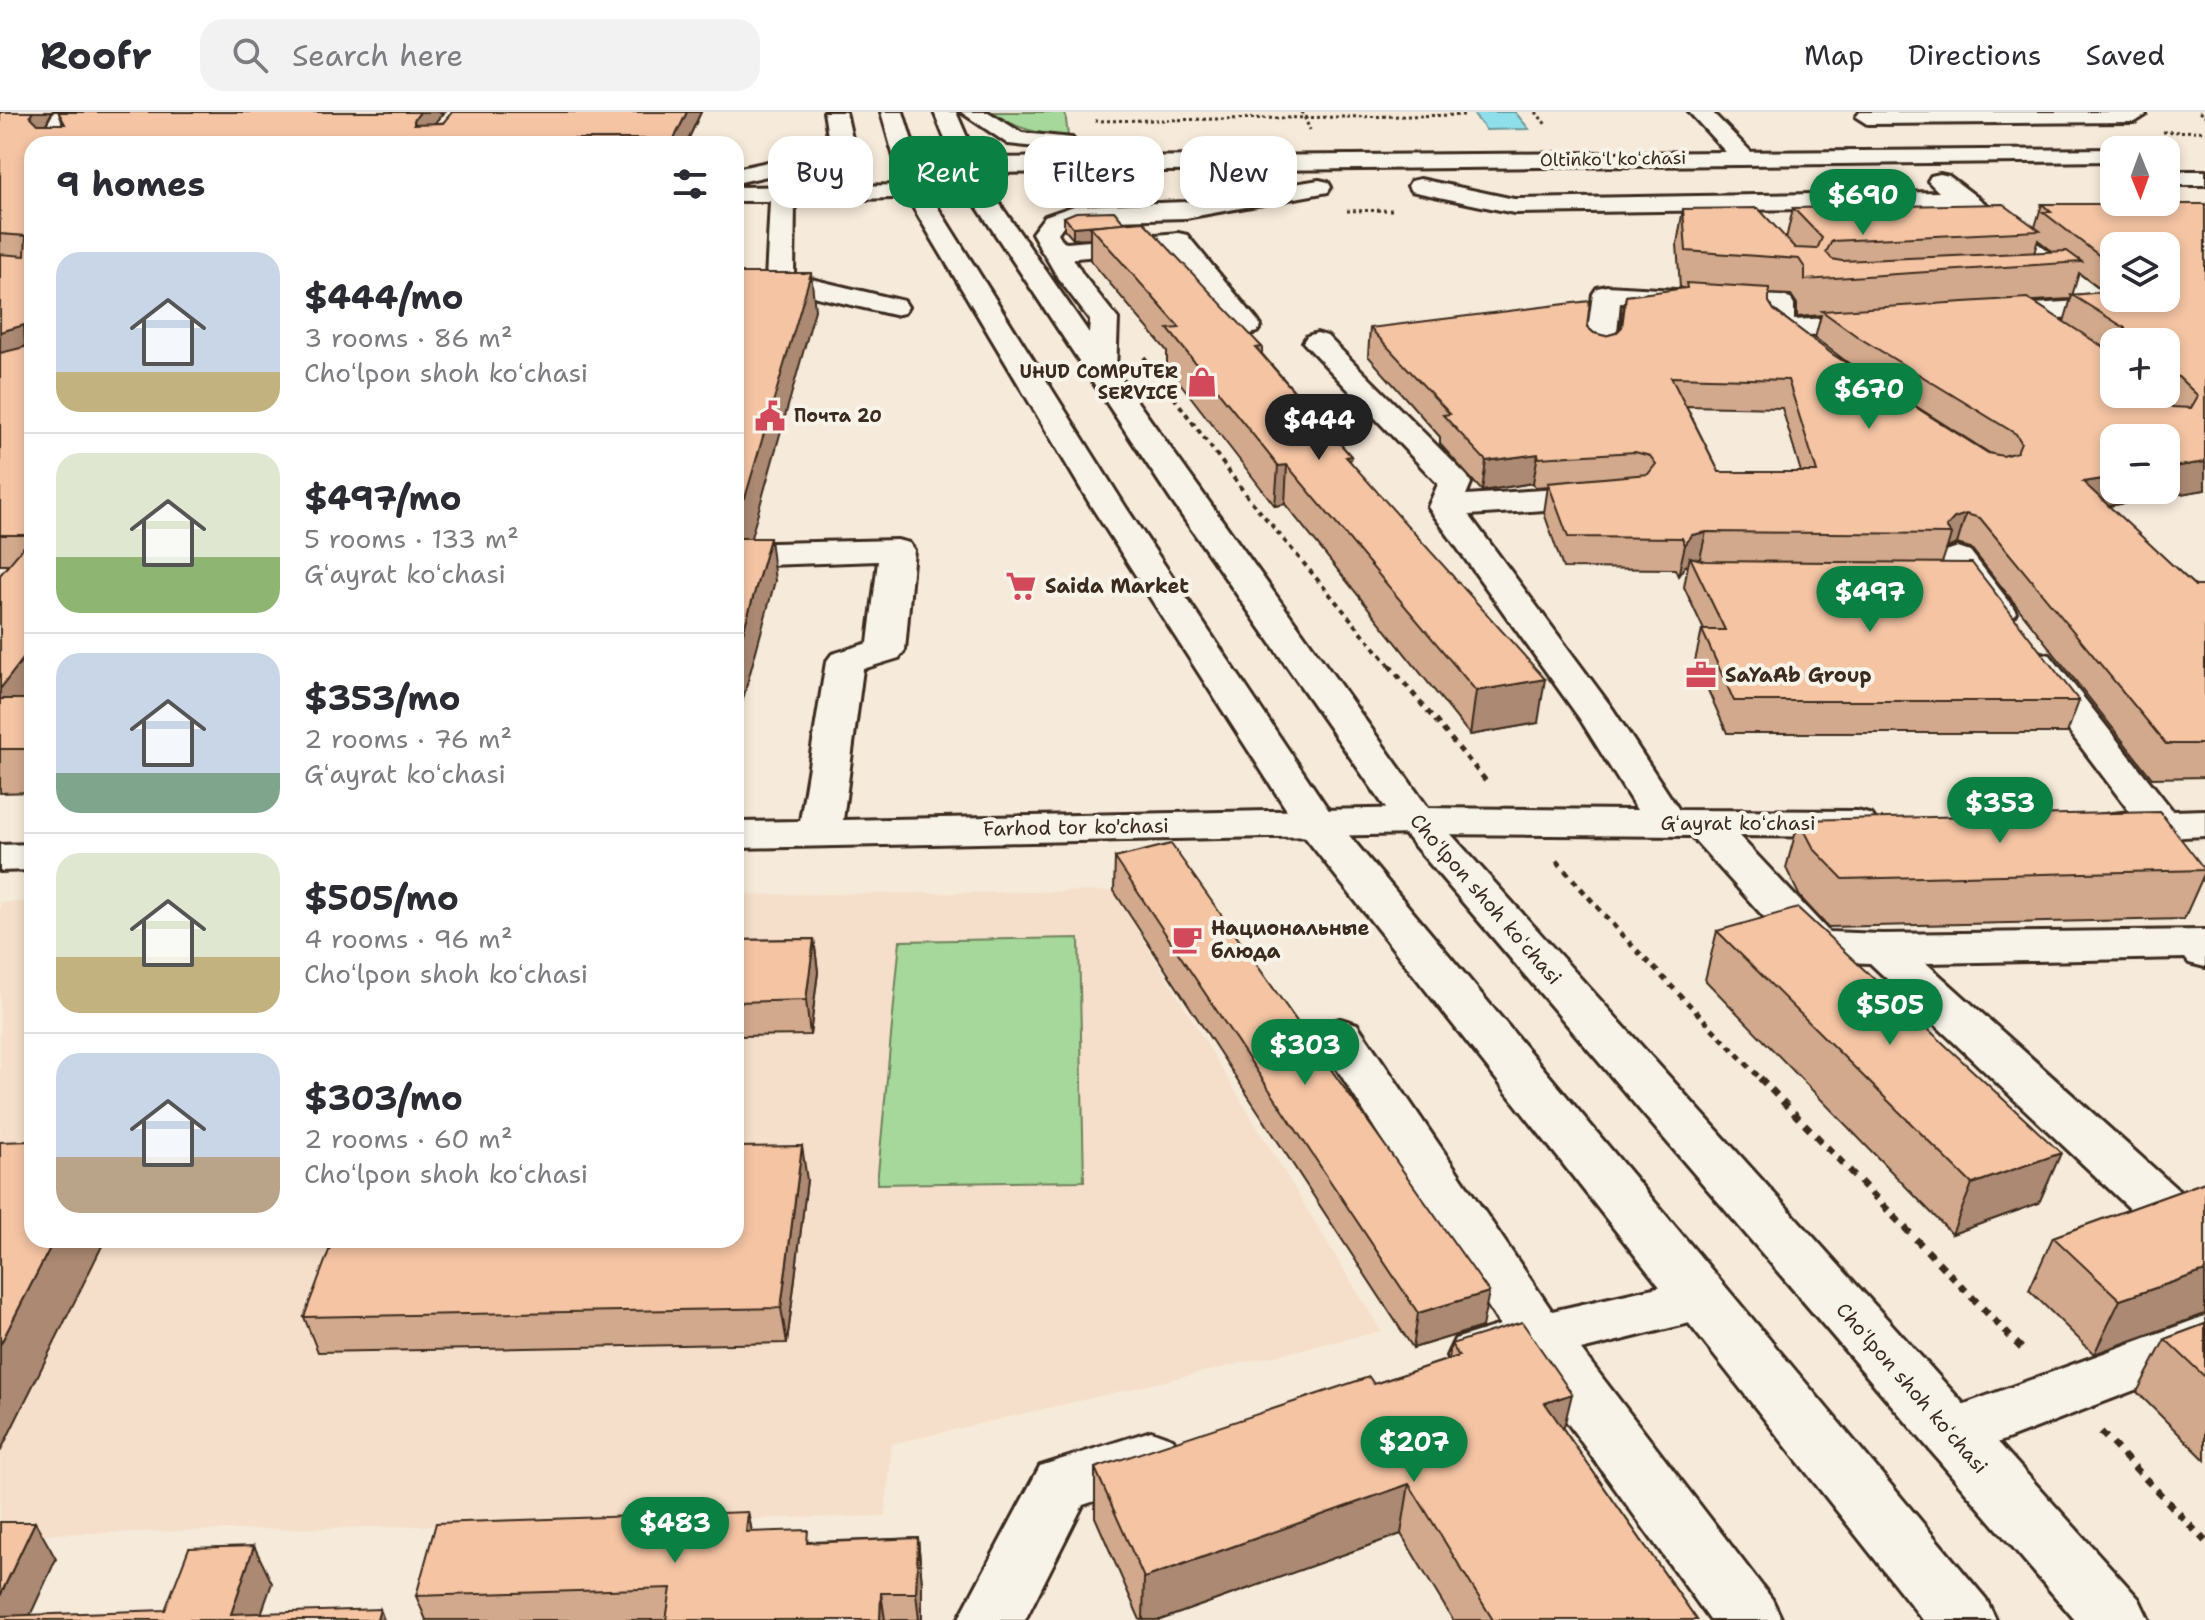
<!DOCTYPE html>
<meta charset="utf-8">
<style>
body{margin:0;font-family:"Shantell Sans",sans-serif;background:#f2f2f3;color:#2b2b33;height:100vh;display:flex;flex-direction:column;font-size:30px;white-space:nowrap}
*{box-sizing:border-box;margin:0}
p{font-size:26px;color:#7c7c81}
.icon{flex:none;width:44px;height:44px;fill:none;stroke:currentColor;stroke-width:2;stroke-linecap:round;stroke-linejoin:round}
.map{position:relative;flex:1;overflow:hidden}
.side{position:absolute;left:24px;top:24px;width:720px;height:1112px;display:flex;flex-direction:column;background:#fff;border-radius:24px;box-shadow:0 4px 12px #0003}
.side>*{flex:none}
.hud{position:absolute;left:768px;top:24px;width:760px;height:72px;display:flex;gap:16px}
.needle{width:52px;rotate:179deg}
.tools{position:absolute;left:2100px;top:24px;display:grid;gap:16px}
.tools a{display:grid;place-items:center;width:80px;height:80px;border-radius:16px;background:#fff;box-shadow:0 4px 12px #0003;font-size:40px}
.price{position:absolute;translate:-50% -68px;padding:0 18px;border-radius:28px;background:#0b8043;color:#fff;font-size:26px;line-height:52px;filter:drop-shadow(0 2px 4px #0008)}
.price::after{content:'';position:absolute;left:50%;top:48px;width:24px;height:18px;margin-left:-12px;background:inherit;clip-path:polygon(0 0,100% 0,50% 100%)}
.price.active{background:#222;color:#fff}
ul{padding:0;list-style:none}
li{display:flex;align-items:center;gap:24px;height:200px;padding:0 32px}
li+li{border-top:2px solid #e1e1e2}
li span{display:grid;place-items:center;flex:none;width:224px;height:160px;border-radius:24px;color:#555}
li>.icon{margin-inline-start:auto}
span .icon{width:96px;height:96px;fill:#fffc;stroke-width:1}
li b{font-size:34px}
h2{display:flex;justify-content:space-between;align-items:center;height:96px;padding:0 32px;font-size:34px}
.chip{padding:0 28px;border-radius:24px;background:#fff;box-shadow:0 4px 12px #0003;font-size:28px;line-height:72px}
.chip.active{background:#0b8043;color:#fff}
header{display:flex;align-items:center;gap:48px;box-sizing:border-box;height:112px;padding:0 40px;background:#fff;border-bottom:2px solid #e1e1e2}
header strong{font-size:38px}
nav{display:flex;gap:44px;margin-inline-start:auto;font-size:28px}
.search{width:560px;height:72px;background:#f2f2f3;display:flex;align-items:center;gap:20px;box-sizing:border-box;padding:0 28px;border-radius:24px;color:#7c7c81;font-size:30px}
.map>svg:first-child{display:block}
.built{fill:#f5dfca}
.green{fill:#a5d89a;stroke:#70815c;stroke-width:2}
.water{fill:#8fdfea;stroke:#6d9798;stroke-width:2}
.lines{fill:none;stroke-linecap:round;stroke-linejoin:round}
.minor-casing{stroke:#3b2a1e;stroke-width:6}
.major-casing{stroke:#3b2a1e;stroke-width:6}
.path-far3{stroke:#3b2a1e;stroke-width:3;stroke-dasharray:3 3;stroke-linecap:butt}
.path-far2{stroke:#3b2a1e;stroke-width:4;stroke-dasharray:5 5;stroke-linecap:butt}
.path-far1{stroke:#3b2a1e;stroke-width:5;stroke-dasharray:6 6;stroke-linecap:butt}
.path{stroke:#3b2a1e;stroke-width:7;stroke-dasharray:8 8;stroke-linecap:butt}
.minor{fill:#f7f3e8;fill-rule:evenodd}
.major{fill:#f7f3e8;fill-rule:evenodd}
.wall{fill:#d2a98c;stroke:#3b2a1e;stroke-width:2;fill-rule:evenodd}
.shaded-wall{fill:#ab8972;stroke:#3b2a1e;stroke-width:2}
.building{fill:#f4c4a3;stroke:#3b2a1e;stroke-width:2;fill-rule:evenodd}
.labels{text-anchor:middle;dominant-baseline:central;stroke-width:8;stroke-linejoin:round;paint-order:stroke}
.far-street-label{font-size:18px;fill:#3b2a1e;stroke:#f7f3e8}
.far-poi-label{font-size:18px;font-weight:bold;fill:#3b2a1e;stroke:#f7f3e8;text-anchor:end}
.poi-label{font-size:20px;font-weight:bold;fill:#3b2a1e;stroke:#f7f3e8;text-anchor:start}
.street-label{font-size:20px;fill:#3b2a1e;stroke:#f7f3e8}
</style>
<header>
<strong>Roofr</strong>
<div class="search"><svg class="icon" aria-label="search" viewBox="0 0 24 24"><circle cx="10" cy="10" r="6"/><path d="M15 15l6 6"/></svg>Search here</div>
<nav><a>Map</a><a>Directions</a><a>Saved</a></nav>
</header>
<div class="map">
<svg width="2205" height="1508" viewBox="0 0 2205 1508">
<rect width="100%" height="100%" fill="#f6eada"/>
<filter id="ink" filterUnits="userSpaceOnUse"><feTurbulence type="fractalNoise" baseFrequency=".0125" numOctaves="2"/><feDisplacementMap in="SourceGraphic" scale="16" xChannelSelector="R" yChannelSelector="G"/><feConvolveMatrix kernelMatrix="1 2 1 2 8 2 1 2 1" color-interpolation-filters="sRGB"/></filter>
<g filter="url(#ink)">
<path class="built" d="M1114 779 1381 1219 892 1332 885 1404 0 1423V790H32V1128H736V783Z"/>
<g class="green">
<path d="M994 0H1065L1068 24C1041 22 1015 18 994 0Z"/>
<path d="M1079 826 1084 1069 877 1072 900 829Z"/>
</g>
<path class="water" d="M1472 0H1515L1529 17 1486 18Z"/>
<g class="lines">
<g class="minor-casing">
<g id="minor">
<path d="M54 0H76L63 24 70 32H45L40 25Z"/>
<path d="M1689 0H1712L1752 41 1756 46 1752 51H1736Z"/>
<path d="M1860 0H2144L2146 3 2135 10 1867 12 1856 5Z"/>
<path d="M1940 62 1949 64 2115 190 2119 196 2115 202 1987 211 1977 209 1973 203 1977 197 1987 195 2079 189 1958 95 1514 101 1411 79 1408 74 1411 69 1420 67 1514 87 1939 80 1928 69 1931 64Z"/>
<path d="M916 73 925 75 928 80 925 85 795 89 794 163 904 189 908 195 904 201 894 203 770 174 766 168 770 89H736V75Z"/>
<path d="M1178 121 1187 123 1257 208 1261 214 1257 220 1247 223 1237 220 1171 137 1066 147 1043 141 1039 135 1043 129 1052 127 1067 131Z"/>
<path d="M1607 174 1780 184 1790 186 1794 192V208L1879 203 1889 205 1893 211 1889 217 1879 219 1780 226 1770 223 1766 217V200L1620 191 1615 240 1610 246 1600 249 1590 246 1585 240 1593 182 1597 176Z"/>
<path d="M1317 221 1327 224 1467 364 1471 371 1466 383 1606 374 1618 377 1623 384 1618 391 1606 394 1469 403 1612 596 1679 698 1857 699 1872 703 1878 712 1872 721 1857 725 1739 724 1829 820 1882 822 2205 818V855L2189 851 2185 846 1926 851 2178 1078 2186 1092 2178 1106 2159 1112 2140 1106 1870 851 1816 849 1800 845 1691 724 1416 722 736 736V710L800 709 826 550 832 542 868 531 878 449 736 454V432L897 428 909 431 914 438 905 538 899 546 863 557 843 708 1416 696 1637 698 1580 607 1428 395 1438 372 1303 230 1307 224Z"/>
<path d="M1958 435 1970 439 2011 492 2016 500 2011 508 1998 511 1985 508 1940 446 1946 439Z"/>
<path d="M2037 540 2050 543 2173 699 2205 698V724C2169 725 2130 731 2095 722L2089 713 2095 704 2130 700 2018 551 2024 543Z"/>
<path d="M32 732V758L0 759V733Z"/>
<path d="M1340 907 1357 912 1552 1199 1702 1165 1722 1171 1730 1187 1722 1203 1581 1238 1772 1487 1782 1508H1710L1525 1252 1476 1268 1455 1261 1447 1244 1455 1227 1500 1213 1316 924 1323 912Z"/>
<path d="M2205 1204V1251L1953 1348 1932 1340 1923 1322 1932 1304Z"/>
<path d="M1151 1319 1173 1327 1182 1345 1173 1363 1083 1393 1025 1508H958L1040 1354Z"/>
</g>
</g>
<g class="major-casing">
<g id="major">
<path d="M824 0H846L853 31 838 48 736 71V57L822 38 829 30Z"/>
<path d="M881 0H903L928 80 1127 397 1332 703 1986 1487 1996 1508H1923L1301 720 1093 397 904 80Z"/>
<path d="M934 0H956L976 46 2122 37 2114 38V49L983 61 990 78 1089 221 1090 208 1058 166 1032 121 1045 104 1074 94 1186 90 1319 68 1328 70 1331 75 1328 80 1186 106 1077 109 1063 114 1058 121 1083 163 1118 207 1116 260 1431 700 2139 1487 2149 1508H2075L1401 718 1171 388 966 78 959 61 932 59 928 54 932 49 953 47Z"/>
<path d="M961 0H988L1022 21 1072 26 1076 31 1072 36 1064 38 1008 32Z"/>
<rect x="2166" y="59" width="39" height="14"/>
</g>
</g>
<g class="path-far3">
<path d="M1302 0 1310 18"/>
<path d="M1536 0 1547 14"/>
<path d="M2199 0 2205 4"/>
<path d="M1095 9 1466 3"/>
<path d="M2163 20 2205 19"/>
<path d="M1347 99 1393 98"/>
</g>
<path class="path-far2" d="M1144 245 1247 384 1391 555"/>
<g class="path-far1">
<path d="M1389 553 1487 670"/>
<path d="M1557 749 1620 821 1762 968"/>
</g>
<g class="path">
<path d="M1760 966 2025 1240"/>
<path d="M2101 1320 2205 1429"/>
</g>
<use href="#minor" class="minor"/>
<use href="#major" class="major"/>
</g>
<g class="wall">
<path d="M0 0H52L46 12H63L59 1 444 0 434 11 701 0 686 32H32V680L0 681V463L8 453H0Z"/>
<path d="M2042 92H2205V378L2108 394 2195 474H2205V665L2152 666 1971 436 1957 432 1947 436 1942 451 2079 589 2067 621H1727L1695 549 1702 518H1704L1684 475 1688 453 1685 454 1678 464 1675 457 1563 456 1544 401 1548 374 1535 375 1533 371 1482 379 1440 332V325L1368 244 1370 216 1587 215 1594 221 1605 224 1616 221 1620 216 1626 184 1685 177 1680 175 1677 132 1683 97 1786 127 1793 96 2035 115ZM2038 128 2053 140 2034 141ZM2114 134 2166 186H2114ZM2079 161 2104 180 2072 183 2064 210 2032 189 2071 187ZM1769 182 1791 183 1797 192V205L1821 203 1815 226 1851 253 1991 342 1832 242 1774 198 1769 190ZM2114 230H2166V282H2157L2168 293 2154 285 2114 282ZM1686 294 1782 296 1801 360H1719Z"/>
<path d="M1064 105 1124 111 1262 235V242L1351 344 1350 349 1538 611 1470 623 1285 392 1275 394 1167 254V239L1090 148V126L1073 127 1064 117Z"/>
<path d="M1799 708 2205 758V760L2184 807 1828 815 1800 785 1786 756Z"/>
<path d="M1115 746 1482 1215 1413 1236 1114 779Z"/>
<path d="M1717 819 2039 1091 1952 1122 1705 868Z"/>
<path d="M814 827 818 860 810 923 736 924V828Z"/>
<path d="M807 1068 787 1231 318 1240 304 1205Z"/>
<path d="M2205 1070 2094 1242 2029 1178 2053 1125Z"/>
<path d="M2205 1212V1348L2137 1280 2165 1227Z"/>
<path d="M1451 1232 1564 1318 1697 1508H1453L1401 1422 1160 1508H1140L1095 1405V1356L1374 1272 1449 1247Z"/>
<path d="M748 1400 752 1420 810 1430 918 1426 922 1472V1508H426L416 1484Z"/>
</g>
<g class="shaded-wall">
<path d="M33 0H52L38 27 30 4Z"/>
<path d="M420 0H444L419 30 414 8Z"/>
<path d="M687 0H701L686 32H675L674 27Z"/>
<path d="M1124 111 1090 114V126L1073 127V115Z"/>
<path d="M811 161 815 198 750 429 736 449V387Z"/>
<path d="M24 213 32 234 0 250V220Z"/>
<path d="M1538 342 1533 371 1482 379 1486 349Z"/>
<path d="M2205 350V378L2072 400 2083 370 2114 365V378H2166V356Z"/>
<path d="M1287 353 1285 392 1275 394 1278 354Z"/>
<path d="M1966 402 1957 432 1947 436 1951 422 1946 415 1954 406Z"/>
<path d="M1706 420 1699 451 1690 445 1688 453 1685 454 1678 464 1685 433 1692 423Z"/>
<path d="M770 426 775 469 736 613V545Z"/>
<path d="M32 535V600L0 607V577Z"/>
<path d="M1545 567 1538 611 1470 623 1476 579Z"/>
<path d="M814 827 818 860 810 923 806 888Z"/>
<path d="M802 1034 807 1068 787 1231 781 1196Z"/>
<path d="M2061 1041 2039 1091 1952 1122 1972 1072Z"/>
<path d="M54 1128H105L0 1340V1233Z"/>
<path d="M2205 1159V1202L2094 1242 2120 1188Z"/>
<path d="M1489 1180 1482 1215 1413 1236 1418 1201Z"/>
<path d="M1572 1282 1560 1331 1545 1291Z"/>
<path d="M1409 1372 1401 1422 1160 1508H1143L1144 1466Z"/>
<path d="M748 1400 757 1446 746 1420Z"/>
<path d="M35 1410 56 1447 28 1508H0V1484Z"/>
<path d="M918 1426 922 1472V1508H919L916 1481Z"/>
<path d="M254 1434 272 1471 259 1508 231 1502Z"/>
<path d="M881 1481 885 1508H880Z"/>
<path d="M380 1497 384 1508H377Z"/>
</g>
<g class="building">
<path d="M0 0H33L30 4 38 12H65L59 1 60 0H420L414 8V12L443 11 452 0H687L674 27H526L523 32H32V423H0V241L25 235 24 213 0 220V142L25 144 26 124 0 122Z"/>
<path d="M2003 92 2040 119 1832 129 1826 140 1832 147 1842 149 2067 139 2082 150 1805 168V156L1799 147 1686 139 1683 97 1758 96 1795 136 1817 137 1822 126 1793 96Z"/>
<path d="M2042 92H2205V350L2166 356V326H2114V365L2083 370 2195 474H2205V632H2166L1980 406 1966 402 1954 406 1946 415 1951 422 1706 420 1692 423 1685 433 1682 426 1568 425 1548 371 1648 362 1656 352 1650 344 1635 340 1539 346 1538 342 1486 349 1443 303 1450 302 1370 216 1590 189 1587 215 1594 221 1605 224 1616 221 1622 215 1626 184 1687 176 1686 171 1769 176V190L1774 198 1832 242 1988 341 2003 344 2017 340 2021 330 2016 322 1858 225 1822 199 2027 186 2111 240H2114V282H2151L2154 285 2172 295 2191 296 2198 284 2166 253V230H2125V216L2072 183 2114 179V186H2166V134H2114V155L2043 100H2051ZM1671 265 1788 268 1817 360H1719Z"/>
<path d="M1114 99 1124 111 1073 115 1064 105 1076 100Z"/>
<path d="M1143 109 1262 235 1256 236 1351 344 1346 345 1545 567 1476 579 1287 353 1278 354 1168 217 1180 216 1090 114Z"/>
<path d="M736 161H811L745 386 736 387Z"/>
<path d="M32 425V535L0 577V463Z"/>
<path d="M736 426H770L736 545Z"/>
<path d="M1690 445 1705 449 1972 451 2079 589H1734L1702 518H1725Z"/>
<rect x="0" y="587" width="32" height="50"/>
<path d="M2160 700 2205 758 1843 767 1814 737 1799 708Z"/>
<path d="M1171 732 1489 1180 1418 1201 1115 746Z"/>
<path d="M1798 796 2061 1041 1972 1072 1717 819Z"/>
<path d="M814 827 806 888 736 890V828Z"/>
<path d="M32 1029V1128H54L0 1233V1030Z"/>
<path d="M802 1034 781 1196 304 1205 333 1128H736V1035Z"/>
<path d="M2205 1070V1159L2120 1188 2053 1125Z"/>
<path d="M1522 1210 1572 1282 1545 1291 1697 1508H1493L1409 1372 1144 1466 1095 1356 1369 1265 1374 1272 1459 1244 1451 1232Z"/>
<path d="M2205 1212V1265L2165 1227Z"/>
<path d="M748 1400 746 1420 808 1418 807 1431 918 1426 916 1481H881L880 1508H666L671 1476 416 1484 436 1411Z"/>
<path d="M0 1410H35L0 1484Z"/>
<path d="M254 1434 231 1502 380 1497 377 1508H0V1504L165 1498 189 1436Z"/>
</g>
</g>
<defs>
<g id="shop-bare" transform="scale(2.4)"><path d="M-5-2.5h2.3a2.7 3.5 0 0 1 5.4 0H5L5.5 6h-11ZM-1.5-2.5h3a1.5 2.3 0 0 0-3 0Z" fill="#d1495b" stroke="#f7f3e8" stroke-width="2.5" paint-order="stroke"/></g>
<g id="civic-bare" transform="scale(2.4)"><path d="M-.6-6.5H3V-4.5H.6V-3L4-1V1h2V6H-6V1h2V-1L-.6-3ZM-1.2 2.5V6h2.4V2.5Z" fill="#d1495b" stroke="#f7f3e8" stroke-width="2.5" paint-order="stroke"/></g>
<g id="supermarket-bare" transform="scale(2.4)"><path d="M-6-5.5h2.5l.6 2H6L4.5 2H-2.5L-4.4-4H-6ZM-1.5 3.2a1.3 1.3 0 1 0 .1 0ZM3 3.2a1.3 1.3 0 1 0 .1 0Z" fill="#d1495b" stroke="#f7f3e8" stroke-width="2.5" paint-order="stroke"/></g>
<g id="office-bare" transform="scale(2.4)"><path d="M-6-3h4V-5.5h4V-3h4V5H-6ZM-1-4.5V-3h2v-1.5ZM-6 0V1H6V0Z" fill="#d1495b" stroke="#f7f3e8" stroke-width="2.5" paint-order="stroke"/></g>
<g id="cafe-bare" transform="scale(2.4)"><path d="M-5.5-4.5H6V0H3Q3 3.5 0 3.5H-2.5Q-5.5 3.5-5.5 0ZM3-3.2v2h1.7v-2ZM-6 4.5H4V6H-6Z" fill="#d1495b" stroke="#f7f3e8" stroke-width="2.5" paint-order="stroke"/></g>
</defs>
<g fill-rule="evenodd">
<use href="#shop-bare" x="1202" y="270"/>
<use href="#civic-bare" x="770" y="304"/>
<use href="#supermarket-bare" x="1021" y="474"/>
<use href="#office-bare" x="1701" y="563"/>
<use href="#cafe-bare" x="1187" y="827"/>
</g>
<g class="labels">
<g class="far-street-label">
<text transform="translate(1613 47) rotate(-1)">Oltinkoʻl koʻchasi</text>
</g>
<g class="far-poi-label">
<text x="1178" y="260">UHUD COMPUTER<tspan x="1178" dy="21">SERVICE</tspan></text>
<text x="794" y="304" text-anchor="start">Почта 20</text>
</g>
<g class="poi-label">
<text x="1045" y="474">Saida Market</text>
<text x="1725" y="563">SaYaAb Group</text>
<text x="1211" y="816">Национальные<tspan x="1211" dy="23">блюда</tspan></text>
</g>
<g class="street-label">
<text x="1738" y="711">Gʻayrat koʻchasi</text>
<text transform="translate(1076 715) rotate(-1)">Farhod tor ko'chasi</text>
<text transform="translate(1486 787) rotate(49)">Choʻlpon shoh koʻchasi</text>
<text transform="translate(1912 1276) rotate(49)">Choʻlpon shoh koʻchasi</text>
</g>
</g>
</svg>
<div class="tools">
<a><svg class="needle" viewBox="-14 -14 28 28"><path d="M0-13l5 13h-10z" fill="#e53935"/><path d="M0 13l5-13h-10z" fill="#7c7c81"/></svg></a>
<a><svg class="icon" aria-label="layers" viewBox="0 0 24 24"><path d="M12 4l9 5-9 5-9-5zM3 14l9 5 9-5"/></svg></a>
<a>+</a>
<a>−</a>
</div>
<b class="price" style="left:1863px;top:125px">$690</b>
<b class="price" style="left:1869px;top:319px">$670</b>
<b class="price active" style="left:1319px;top:350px">$444</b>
<b class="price" style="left:1870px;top:522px">$497</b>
<b class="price" style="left:2000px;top:733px">$353</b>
<b class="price" style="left:1890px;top:935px">$505</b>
<b class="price" style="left:1305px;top:975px">$303</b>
<b class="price" style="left:1414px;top:1372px">$207</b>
<b class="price" style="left:675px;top:1453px">$483</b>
<div class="hud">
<a class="chip">Buy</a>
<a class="chip active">Rent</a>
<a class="chip">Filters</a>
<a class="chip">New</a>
</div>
<section class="side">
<h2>9 homes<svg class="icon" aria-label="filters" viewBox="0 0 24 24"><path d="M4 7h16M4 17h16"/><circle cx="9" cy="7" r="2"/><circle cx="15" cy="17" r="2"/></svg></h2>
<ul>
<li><span style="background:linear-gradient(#c9d6e8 75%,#c2b280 0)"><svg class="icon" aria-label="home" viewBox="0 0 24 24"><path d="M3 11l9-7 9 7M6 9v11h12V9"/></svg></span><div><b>$444/mo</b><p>3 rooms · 86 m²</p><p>Choʻlpon shoh koʻchasi</p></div></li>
<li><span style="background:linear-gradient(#dfe7d0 65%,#8fb573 0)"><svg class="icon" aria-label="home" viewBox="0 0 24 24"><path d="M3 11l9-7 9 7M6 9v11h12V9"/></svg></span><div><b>$497/mo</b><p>5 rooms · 133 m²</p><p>Gʻayrat koʻchasi</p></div></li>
<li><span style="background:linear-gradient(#c9d6e8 75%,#7fa58c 0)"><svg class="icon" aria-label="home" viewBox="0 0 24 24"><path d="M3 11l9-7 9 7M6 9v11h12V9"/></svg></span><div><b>$353/mo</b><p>2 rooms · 76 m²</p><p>Gʻayrat koʻchasi</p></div></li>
<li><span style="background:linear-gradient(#dfe7d0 65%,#c2b280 0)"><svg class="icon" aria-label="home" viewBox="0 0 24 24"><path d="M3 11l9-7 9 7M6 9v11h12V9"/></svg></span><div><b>$505/mo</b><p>4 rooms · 96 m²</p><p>Choʻlpon shoh koʻchasi</p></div></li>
<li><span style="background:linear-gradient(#c9d6e8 65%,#b9a48a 0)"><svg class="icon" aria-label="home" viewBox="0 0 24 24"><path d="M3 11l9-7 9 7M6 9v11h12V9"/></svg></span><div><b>$303/mo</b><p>2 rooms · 60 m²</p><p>Choʻlpon shoh koʻchasi</p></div></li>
</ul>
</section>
</div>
